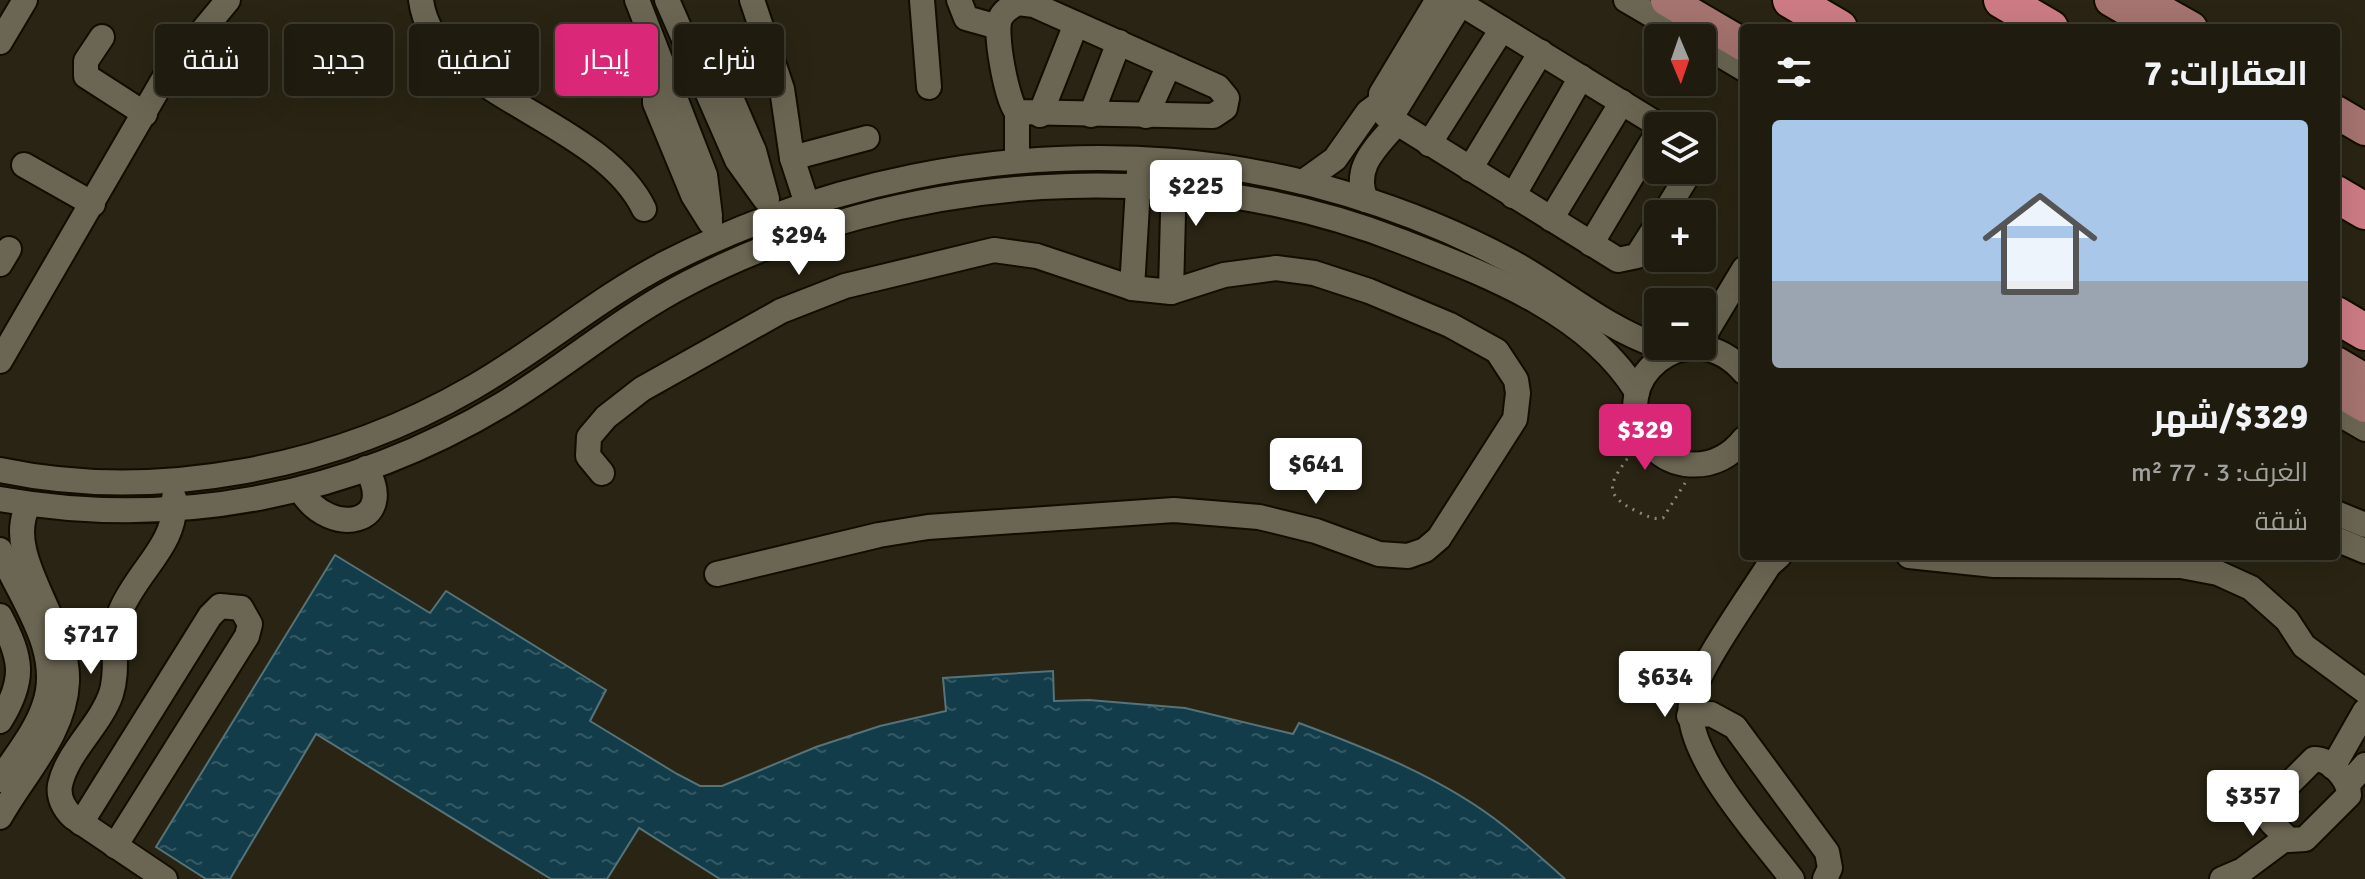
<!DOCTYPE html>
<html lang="ar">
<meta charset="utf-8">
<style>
body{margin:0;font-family:Signika,Cairo,sans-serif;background:#272417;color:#f1f3f6;direction:rtl;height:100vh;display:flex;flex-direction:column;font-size:30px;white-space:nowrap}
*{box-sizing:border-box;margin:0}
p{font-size:26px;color:#a1a19e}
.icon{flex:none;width:44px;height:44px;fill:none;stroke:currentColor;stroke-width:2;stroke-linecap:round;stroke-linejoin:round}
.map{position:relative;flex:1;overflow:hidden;direction:ltr}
.drawer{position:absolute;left:1740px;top:24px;width:600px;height:536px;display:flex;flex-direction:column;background:#1f1b0e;border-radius:8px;box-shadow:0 8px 32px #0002,0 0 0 2px #3c392e;direction:rtl}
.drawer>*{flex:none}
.top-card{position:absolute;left:24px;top:24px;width:760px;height:72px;direction:rtl;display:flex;gap:16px}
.needle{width:52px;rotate:178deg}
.fabs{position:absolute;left:1644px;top:24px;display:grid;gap:16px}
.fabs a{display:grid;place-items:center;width:72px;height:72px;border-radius:8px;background:#1f1b0e;box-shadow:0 8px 32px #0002,0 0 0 2px #3c392e;font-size:40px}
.price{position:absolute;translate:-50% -68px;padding:0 18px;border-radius:8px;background:#fff;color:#222;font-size:26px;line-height:52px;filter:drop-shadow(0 2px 4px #0008)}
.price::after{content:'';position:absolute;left:50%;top:48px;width:24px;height:18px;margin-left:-12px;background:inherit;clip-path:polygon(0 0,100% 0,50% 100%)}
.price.active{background:#db2777;color:#fff}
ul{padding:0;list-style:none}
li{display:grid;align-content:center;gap:16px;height:424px;padding:0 32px}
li+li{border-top:2px solid #3c392e}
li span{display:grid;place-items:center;height:248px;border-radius:8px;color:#555}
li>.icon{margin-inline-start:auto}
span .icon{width:144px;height:144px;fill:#fffc;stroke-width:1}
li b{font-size:34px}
h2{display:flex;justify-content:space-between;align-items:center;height:96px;padding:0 32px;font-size:34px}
.pill{padding:0 28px;border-radius:8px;background:#1f1b0e;box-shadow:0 8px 32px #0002,0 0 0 2px #3c392e;font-size:28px;line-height:72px}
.pill.active{background:#db2777;color:#fff}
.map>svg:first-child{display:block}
.water{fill:url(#water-ripples);stroke:#567379;stroke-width:2}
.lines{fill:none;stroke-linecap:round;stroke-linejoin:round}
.minor-casing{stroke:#110d01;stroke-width:28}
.major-casing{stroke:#110d01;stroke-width:36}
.highway-casing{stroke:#110d01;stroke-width:40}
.path{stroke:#8b8779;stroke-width:3;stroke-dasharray:2 6;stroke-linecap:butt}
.minor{stroke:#6b6653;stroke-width:24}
.major{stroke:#a57370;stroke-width:32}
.highway{stroke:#cc7b84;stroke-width:36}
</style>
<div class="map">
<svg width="2365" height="879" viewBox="0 0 2365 879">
<defs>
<pattern id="water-ripples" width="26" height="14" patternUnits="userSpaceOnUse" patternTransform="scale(2)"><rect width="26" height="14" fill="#123c4a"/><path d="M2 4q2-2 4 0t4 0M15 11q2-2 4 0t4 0" fill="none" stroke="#355964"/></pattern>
</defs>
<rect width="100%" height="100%" fill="#292413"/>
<path class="water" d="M335 555 430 613 446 591 606 690 590 721 677 774 700 786H722L816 747 880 726 946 711 943 678 1053 671 1054 701 1089 700 1185 708 1293 734 1299 723C1369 749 1445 779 1504 826 1525 843 1545 861 1565 879H720L639 828 607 879H551L316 734 230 879H206L156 847Z"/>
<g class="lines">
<g class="minor-casing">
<g id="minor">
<path d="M421 0C433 96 600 118 644 209"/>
<path d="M637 0 705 175 710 216"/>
<path d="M667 0 737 160 765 199"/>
<path d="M752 0 782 89 792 158 807 204"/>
<path d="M922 0 929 87"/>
<path d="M959 0 966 18 998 27"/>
<path d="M1442 0 1434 6 1381 94V108L1386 116 1618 260 1637 256 1658 223"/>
<path d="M1455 0 1660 126"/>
<path d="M1626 0 1691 38"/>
<path d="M1018 3 1034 5 1218 87 1227 98 1225 108 1213 116 1017 112C1007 102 994 33 1000 19 1003 11 1010 7 1018 3Z"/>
<path d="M102 37 86 61V76L145 114"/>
<path d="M0 42 25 0"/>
<path d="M1702 44 1744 69"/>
<path d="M1040 115 1076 24"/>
<path d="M1091 115 1119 42"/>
<path d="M1146 116 1169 65"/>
<path d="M1390 119 1461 3"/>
<path d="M1429 144 1502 29"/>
<path d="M792 158 867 138"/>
<path d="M1017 161V112"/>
<path d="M24 165 93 204"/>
<path d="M1470 169 1541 52"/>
<path d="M1303 182 1335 159 1368 112 1380 103"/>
<path d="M1513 196 1581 77"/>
<path d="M1366 200C1352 167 1376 148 1396 124"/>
<path d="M1664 214 1691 170"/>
<path d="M1551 219 1622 102"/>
<path d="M710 222 693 195 655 103V87L665 75 703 63 719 70 754 151 767 199"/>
<path d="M1591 244 1658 132"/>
<path d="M0 264 9 249"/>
<path d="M1171 292 1174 174"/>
<path d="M1702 339 1744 269"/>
<path d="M0 361 166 75 228 0"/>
<path d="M1744 372C1690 309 1601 381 1649 443 1658 454 1671 462 1685 464 1709 467 1729 458 1744 439"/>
<path d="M2336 412 2365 429"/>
<path d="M0 470C157 503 334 468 472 388 539 350 598 298 666 263 823 183 998 147 1174 161 1291 171 1408 206 1512 262 1561 289 1605 328 1658 346"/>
<path d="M602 473 588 456 589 437 606 417 642 389 781 311 845 286 994 250 1037 256 1132 288"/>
<path d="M301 491C331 539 399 524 366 468"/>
<path d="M0 499C176 530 350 496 503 404 566 366 622 317 688 283 905 171 1176 153 1403 242 1487 275 1588 312 1637 392"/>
<path d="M2336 513 2365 525"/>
<path d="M2336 539 2365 551"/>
<path d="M0 550C20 599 64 651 44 706 35 733 15 756 0 780"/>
<path d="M1779 556 1769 565C1749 597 1700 665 1692 697 1678 750 1761 837 1792 879"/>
<path d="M1909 556 1994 565 2181 566 2218 573 2251 588 2287 620 2304 646 2365 691"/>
<path d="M717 574 879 535 928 527 1174 510 1259 517 1316 531 1379 554 1408 556 1425 550 1439 538 1515 419 1518 393 1516 380 1497 351 1450 325 1369 291 1314 273 1276 268 1224 275 1171 292 1132 288 1139 172"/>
<path d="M0 616C22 659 26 679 0 721"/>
<path d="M1689 716 1711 714 1735 727 1827 852 1830 868 1825 879"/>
<path d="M2314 759C2331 759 2349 779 2349 795L2305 839 2289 840 2271 822 2268 805Z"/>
<path d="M2333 767 2365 711"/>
<path d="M2348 784 2365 765"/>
<path d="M0 817C24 774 65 733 67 682 70 622 0 555 29 504"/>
<path d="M81 823 210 616 220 606 241 608 250 624 247 636 115 846"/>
<path d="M165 879 73 817C64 809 58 797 60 785 67 752 100 726 111 694 120 667 109 637 121 610 139 568 178 544 174 498"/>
<path d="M2222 879 2243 870 2286 838"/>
</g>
</g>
<g class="major-casing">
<g id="major">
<path d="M1667 0 1744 45"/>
<path d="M2111 0 2159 28"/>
<path d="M2145 2 2191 28"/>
<path d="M2336 112 2365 129"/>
<path d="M2336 363 2365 380"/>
<path d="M2336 389 2365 406"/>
</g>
</g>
<g class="highway-casing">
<g id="highway">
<path d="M1791 0 1839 28"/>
<path d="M2002 0 2050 28"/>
<path d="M2336 194 2365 211"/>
<path d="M2336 315 2365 332"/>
</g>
</g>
<path class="path" d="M1632 452C1611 482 1599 493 1638 512 1647 516 1653 520 1663 518L1685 483"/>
<use href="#minor" class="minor"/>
<use href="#major" class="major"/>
<use href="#highway" class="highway"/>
</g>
</svg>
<div class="fabs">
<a><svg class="needle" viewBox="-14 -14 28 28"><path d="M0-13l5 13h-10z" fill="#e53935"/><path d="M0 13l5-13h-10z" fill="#a1a19e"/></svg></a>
<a><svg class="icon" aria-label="layers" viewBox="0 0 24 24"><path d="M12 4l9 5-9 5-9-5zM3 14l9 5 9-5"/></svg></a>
<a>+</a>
<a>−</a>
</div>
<b class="price" style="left:1196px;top:228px">$225</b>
<b class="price" style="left:799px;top:277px">$294</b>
<b class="price active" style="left:1645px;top:472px">$329</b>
<b class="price" style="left:1316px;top:506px">$641</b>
<b class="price" style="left:91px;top:676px">$717</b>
<b class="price" style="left:1665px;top:719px">$634</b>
<b class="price" style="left:2253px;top:838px">$357</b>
<div class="top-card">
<a class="pill">شراء</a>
<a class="pill active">إيجار</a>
<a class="pill">تصفية</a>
<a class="pill">جديد</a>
<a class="pill">شقة</a>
</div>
<section class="drawer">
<h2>العقارات: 7<svg class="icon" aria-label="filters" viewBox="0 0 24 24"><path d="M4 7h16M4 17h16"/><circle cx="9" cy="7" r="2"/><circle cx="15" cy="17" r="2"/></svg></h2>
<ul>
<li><span style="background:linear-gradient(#a9c7e8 65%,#9aa5b1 0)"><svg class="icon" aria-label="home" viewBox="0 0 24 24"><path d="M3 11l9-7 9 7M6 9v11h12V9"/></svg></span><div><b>$329/شهر</b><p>الغرف: 3 · 77 m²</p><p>شقة</p></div></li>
</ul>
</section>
</div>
